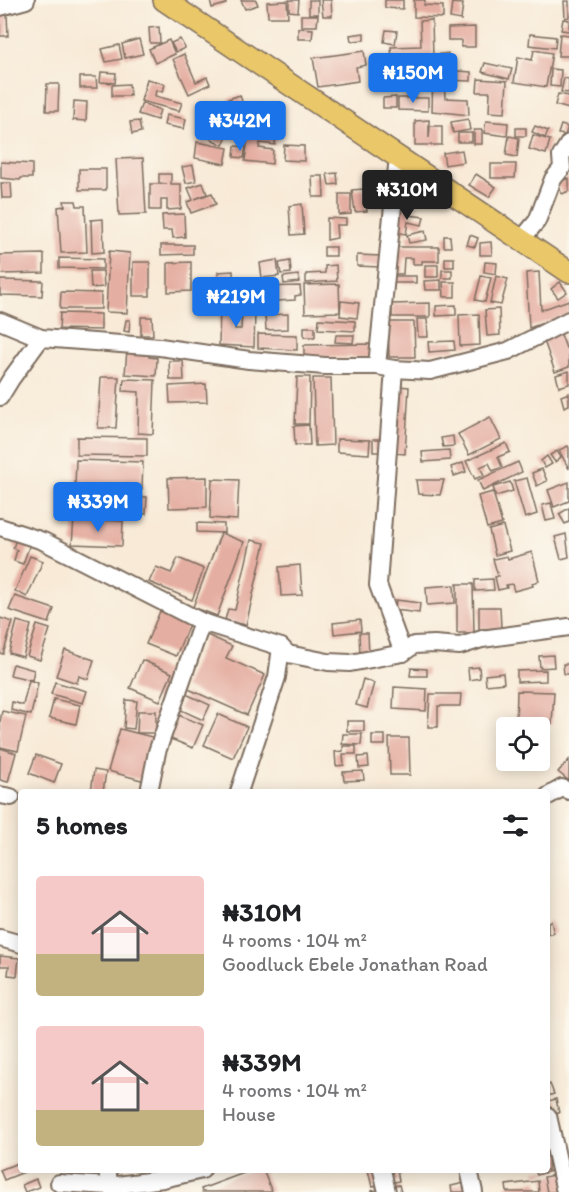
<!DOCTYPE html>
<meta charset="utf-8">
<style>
body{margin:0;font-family:Itim,sans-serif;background:#f6f6f6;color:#202124;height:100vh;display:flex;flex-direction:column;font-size:22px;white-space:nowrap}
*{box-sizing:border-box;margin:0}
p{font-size:20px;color:#757577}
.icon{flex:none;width:33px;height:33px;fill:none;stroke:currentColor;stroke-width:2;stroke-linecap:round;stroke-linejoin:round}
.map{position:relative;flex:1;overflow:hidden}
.sheet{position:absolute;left:18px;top:789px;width:532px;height:384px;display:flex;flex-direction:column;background:#fff;border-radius:6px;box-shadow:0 3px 15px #0003}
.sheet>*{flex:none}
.fabs{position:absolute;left:496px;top:717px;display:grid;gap:12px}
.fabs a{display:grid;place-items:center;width:54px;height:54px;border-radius:6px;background:#fff;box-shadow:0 3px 15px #0003;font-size:30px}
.price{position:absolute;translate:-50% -51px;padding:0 14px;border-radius:6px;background:#1a73e8;color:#fff;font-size:20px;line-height:39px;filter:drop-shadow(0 2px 3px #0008)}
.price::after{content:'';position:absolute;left:50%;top:36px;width:18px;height:14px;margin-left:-9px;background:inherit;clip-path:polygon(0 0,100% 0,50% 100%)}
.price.active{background:#222;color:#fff}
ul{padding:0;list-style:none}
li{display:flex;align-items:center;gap:18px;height:150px;padding:0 18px}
li span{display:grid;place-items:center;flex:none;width:168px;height:120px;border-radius:6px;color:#555}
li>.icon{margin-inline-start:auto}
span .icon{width:72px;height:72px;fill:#fffc;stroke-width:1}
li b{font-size:26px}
h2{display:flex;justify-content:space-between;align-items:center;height:72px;padding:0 18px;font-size:26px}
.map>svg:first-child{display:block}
.building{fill:#e5aea2}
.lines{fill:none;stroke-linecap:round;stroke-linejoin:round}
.minor-casing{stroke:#7d6d5f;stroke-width:20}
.major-casing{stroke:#7d6d5f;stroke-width:24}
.minor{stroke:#fff;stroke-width:16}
.major{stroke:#eac769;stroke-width:21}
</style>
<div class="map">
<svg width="569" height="1192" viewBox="0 0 569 1192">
<rect width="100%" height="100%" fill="#fbf7ec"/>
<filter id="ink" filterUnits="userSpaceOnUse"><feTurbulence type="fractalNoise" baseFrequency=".0167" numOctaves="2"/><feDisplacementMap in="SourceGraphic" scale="12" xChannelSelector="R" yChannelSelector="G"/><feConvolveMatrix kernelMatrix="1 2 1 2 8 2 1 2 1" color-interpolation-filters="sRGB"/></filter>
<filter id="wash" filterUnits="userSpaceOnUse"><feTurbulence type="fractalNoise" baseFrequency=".008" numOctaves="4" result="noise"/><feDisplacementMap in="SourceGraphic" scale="24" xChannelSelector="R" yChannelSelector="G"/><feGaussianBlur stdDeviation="1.35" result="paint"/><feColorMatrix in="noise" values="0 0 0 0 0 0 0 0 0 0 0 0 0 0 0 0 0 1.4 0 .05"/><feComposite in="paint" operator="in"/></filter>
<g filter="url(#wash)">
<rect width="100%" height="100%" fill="#f8ead7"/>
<g id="blocks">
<g class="building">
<path d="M210 0H225L226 4 212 8Z"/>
<path d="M241 0H256L258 5 245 9Z"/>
<path d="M289 0H299L298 12 289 11Z"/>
<rect x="309" y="0" width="9" height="14"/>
<path d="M321 0H331L332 16H323Z"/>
<path d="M385 0H403V9L385 8Z"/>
<path d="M414 0H425L424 5 443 6V18L414 17Z"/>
<path d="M287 1 288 17H268L267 2Z"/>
<path d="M564 1H569V17L565 18Z"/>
<path d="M452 3 463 4 461 20 450 18Z"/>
<path d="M0 14H7L8 36H0Z"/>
<path d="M301 15H318L317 26H301Z"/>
<path d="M563 19 569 20V31L561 30Z"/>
<path d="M432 20 433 57 392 59 391 47 421 46 420 21Z"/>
<path d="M159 27 160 43H150L149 28Z"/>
<path d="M475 27V47H461V40H448V28Z"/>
<path d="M298 28 313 29 312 39H298Z"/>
<path d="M386 30 397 31 395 44 384 42Z"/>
<path d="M364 33V40L351 41 350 35Z"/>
<path d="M530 34 556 37 555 48 529 45Z"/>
<path d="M560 34 569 35V56H558Z"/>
<path d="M139 39 143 54 125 58 122 44Z"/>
<path d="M180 39 185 48 176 52 171 43Z"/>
<path d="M169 40 175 54 155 63 149 49Z"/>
<path d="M119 45 122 59 106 62 102 49Z"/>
<path d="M534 50 552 53 546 87 514 82 518 57 532 60Z"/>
<path d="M364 51 366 65 356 67 358 81 318 87 313 58Z"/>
<path d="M448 53V63L436 64 435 55Z"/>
<path d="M184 54 196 82 207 77 210 84 189 94 173 59Z"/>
<rect x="409" y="60" width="14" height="9"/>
<path d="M388 62H408L409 89H389Z"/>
<path d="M485 63 512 69 509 79 482 72Z"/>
<path d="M433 69 471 72V81L444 80 445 98 468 99 469 115 432 111Z"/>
<path d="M551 69 561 70 560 87 550 86Z"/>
<path d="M101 72 116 73 115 83 100 82Z"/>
<path d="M80 77H96L97 88H80Z"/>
<path d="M564 78 569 79V93L561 92Z"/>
<path d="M147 79 165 84 163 92 156 90 155 96 182 103 179 111 141 101Z"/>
<path d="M478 79 507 81 505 113 489 112 490 92H477Z"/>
<path d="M47 84H59L58 111H46Z"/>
<path d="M129 84 130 96H112V85Z"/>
<path d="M558 94 569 96V109L555 105Z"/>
<path d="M240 95 243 105 231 109 228 99Z"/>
<path d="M396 97V108H383V98Z"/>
<path d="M398 98H428V111L398 110Z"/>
<path d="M74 101 87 102 86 121 73 120Z"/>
<path d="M142 103 160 110 157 120 138 114Z"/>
<path d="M166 115 186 119 184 129 164 125Z"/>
<path d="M468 119 470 130 453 133 451 122Z"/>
<path d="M429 120V138L430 126H442V145H415V121Z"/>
<path d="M139 121 141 132 132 134 130 122Z"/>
<path d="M486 121 508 123 507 136 484 133Z"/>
<path d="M213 125 229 133 223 145 207 137Z"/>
<path d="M561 125 568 127 565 135 558 134Z"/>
<path d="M535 126 548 131 545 138 532 132Z"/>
<rect x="516" y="128" width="10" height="8"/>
<rect x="474" y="130" width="8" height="14"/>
<path d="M249 131 276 134 275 145 260 143 259 148 273 150 272 164 245 161Z"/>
<rect x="458" y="133" width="14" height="9"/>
<path d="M533 135 550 140 546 154 529 149Z"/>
<path d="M509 136 519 138 517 157 506 155Z"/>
<path d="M197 142 228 148 225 164 195 158Z"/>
<path d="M284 145 304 146V161L283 160Z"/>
<path d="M235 146 246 147 244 158 234 157Z"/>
<path d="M462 150 464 162 445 165 443 153Z"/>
<path d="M143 158 146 214 119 215 116 159Z"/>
<path d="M1 162 32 164V178H21L20 180 1 178Z"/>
<path d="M491 164H516L515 178H491Z"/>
<path d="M193 165 196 181 186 183 182 167Z"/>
<rect x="79" y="169" width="27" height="21"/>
<path d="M337 173 338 184 329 185 327 174Z"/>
<path d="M159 174H171V184H181V209L167 210V200H161V210H150V184H167L159 183Z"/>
<path d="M476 174 496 187 489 197 469 185Z"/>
<path d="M312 176H323L324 197H313Z"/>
<path d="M569 178V191L562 194 557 183Z"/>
<path d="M1 183H11L12 198H2Z"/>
<path d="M203 183 207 194 195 199 212 193 216 204 191 213 187 202 193 200 188 188Z"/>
<path d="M364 189 367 211 355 212 352 190Z"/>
<path d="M339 194H351V214L339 215Z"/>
<path d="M64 201H76L77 206H85L87 252 61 253 58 207 65 206Z"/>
<path d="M302 204 304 234 291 235 289 206Z"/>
<path d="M401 208 410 210 409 215 424 217 422 225 408 222 406 234 396 232Z"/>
<path d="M184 214 185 237 173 238 172 230H163L162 215Z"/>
<path d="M327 218 346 219V225H336L337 238 327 240Z"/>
<path d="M103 219 104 252 92 253 91 220Z"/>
<path d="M425 231 427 240 409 243 407 235Z"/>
<path d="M470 235 478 238 475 247 467 245Z"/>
<path d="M444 236H450L451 247H444Z"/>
<path d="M491 242 492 255H480V243Z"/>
<path d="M161 245H193V254L161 255Z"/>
<rect x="324" y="247" width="12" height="9"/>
<path d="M392 247H439V261H422V264H413V258H404L403 274H391Z"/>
<path d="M109 251 130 253 127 313 106 312Z"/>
<path d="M44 254V273L0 274V255Z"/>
<path d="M357 255 380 256V267L357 266Z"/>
<path d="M59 258 103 259V269L59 268Z"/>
<rect x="445" y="258" width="9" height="9"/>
<path d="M277 260 279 276 262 278 260 263Z"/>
<path d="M290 261 291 273 281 274 279 263Z"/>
<rect x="133" y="262" width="17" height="34"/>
<path d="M191 262V291L168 292V263Z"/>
<path d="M485 262 497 263 496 274 484 272Z"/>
<path d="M336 265 337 281 306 283V274L325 273V266Z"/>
<rect x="425" y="265" width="13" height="12"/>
<rect x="442" y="270" width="10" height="8"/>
<path d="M90 271H103L104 287 91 288Z"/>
<path d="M233 271 234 299 219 300 218 272Z"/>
<path d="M539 272 541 310 569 300V314L529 328 526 273Z"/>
<path d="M298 275 299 282 284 284 283 277Z"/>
<rect x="391" y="276" width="25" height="7"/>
<path d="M481 276 491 278 485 302 475 300Z"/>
<path d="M496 276 508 279 501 305 490 303Z"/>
<path d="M0 280 43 281 42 296 0 295Z"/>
<path d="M441 280V290H425L424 281Z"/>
<path d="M443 282H455V297H444Z"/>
<path d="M560 282 567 292 558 298 551 289Z"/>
<path d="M339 284 340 312 305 313 304 285Z"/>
<path d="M300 286 301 295 295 296V300L258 302V287Z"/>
<path d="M61 292 101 293V309H60Z"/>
<path d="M341 301 359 303 357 318 340 316Z"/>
<path d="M430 303V317H392V304Z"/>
<path d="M220 305H236L235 329H241L242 311 255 312 254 347 219 345Z"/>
<path d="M456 305V315L436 316V306Z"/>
<path d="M499 309 500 335 487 336 485 310Z"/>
<path d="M60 313 101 314V330L59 329Z"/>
<path d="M288 314V329L266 330 265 315Z"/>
<path d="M479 314 480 345 460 346 459 315Z"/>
<path d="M141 317H152L153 335H141Z"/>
<path d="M319 319 355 321V331L318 329Z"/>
<path d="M417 319H427L428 337H418Z"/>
<path d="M126 320H130L129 332 124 331Z"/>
<path d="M388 322H414L415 357H389Z"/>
<rect x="304" y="327" width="11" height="10"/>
<path d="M560 332 566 348 569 347V367L555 372 543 338Z"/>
<path d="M258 334 297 335V350L258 348Z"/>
<path d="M336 335H354L353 343 335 342Z"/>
<path d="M454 341 455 350 429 352 428 342Z"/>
<path d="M374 344V357L304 358V345Z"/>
<path d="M127 350 150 351 149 357 157 358 156 376 125 374Z"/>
<path d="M169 361H183L184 380H170Z"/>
<path d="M569 371V384L559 387 556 375Z"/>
<path d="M101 377H119L116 428H98Z"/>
<path d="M297 377H310L309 424H295Z"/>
<path d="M313 378H331L333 445 315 446Z"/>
<path d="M124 379 155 380 153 434 138 433 139 392 123 391Z"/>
<path d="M206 384 207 402 170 403 169 386Z"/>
<path d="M398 386 409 387 405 454 393 453Z"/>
<path d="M569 393V405L564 407 561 396Z"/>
<path d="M490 417 501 439 469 455 458 434Z"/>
<path d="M309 425 310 445H295L294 426Z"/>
<path d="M453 436 454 446 443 447 441 438Z"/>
<path d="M77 437 147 438V456L77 455Z"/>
<path d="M337 439 370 440 369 454 337 452Z"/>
<path d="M373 439H384L383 452H373Z"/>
<path d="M506 443 510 452 498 457 502 467 493 471 489 463 480 467 484 475 475 479 466 461Z"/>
<path d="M568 446 569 448V469L559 450Z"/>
<path d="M449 450 450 460 423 462 422 452Z"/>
<path d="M557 451 561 457 555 462 550 455Z"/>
<path d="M547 456 552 464 545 468 541 461Z"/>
<path d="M76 460 143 462 142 489 75 487Z"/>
<path d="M518 462 522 472 483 491 478 480Z"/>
<path d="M463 463 466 472 454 476 451 467Z"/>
<path d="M542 469 547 481 537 486 532 473Z"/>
<path d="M207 477V507L169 508 168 478Z"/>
<path d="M527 478 537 514 525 518 514 481Z"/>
<path d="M212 479 239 480 237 520 210 518Z"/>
<path d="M416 480H444L440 495 418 494Z"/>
<path d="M510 482 513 491 496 496 493 487Z"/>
<path d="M569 482V501L554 507 548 490Z"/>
<path d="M493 492 502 524 487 528 478 496Z"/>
<path d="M83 495 147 497 146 514 83 512Z"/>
<path d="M551 503 555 519 546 521 542 505Z"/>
<path d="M569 508V522L565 524 559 514Z"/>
<path d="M74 519 123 521 122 546 72 544Z"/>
<path d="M197 523 224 524V533L197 532Z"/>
<path d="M503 526 510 551 495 555 489 530Z"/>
<path d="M221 533 244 542 217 616 193 607Z"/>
<path d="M566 534 569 557 561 559 555 537Z"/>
<path d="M16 539 30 544 23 564 14 561 17 550 13 548Z"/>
<path d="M251 540 265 543 246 625 225 620 228 609 235 610Z"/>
<path d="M532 552 539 581 532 583 533 586 514 591 512 584 506 585 507 588 498 590 495 577 498 576 493 559 507 556 508 559Z"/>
<path d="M30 556 43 561 27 597 15 591Z"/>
<path d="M178 558 204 569 192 600 149 582 156 567 171 573Z"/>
<path d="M300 565 302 595 281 596 279 567Z"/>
<path d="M493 579 494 590 475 591V580Z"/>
<path d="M457 584H473L474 633H457Z"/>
<path d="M454 585 455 603 427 605 426 587Z"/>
<path d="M15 596 54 609 49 623 9 610Z"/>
<path d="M396 600 420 603 419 613 395 610Z"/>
<path d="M479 607H500L501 628 479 629Z"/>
<path d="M161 609 190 622 176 656 146 644Z"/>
<path d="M0 618 13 622 3 654 0 653Z"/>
<path d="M360 620 361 631 334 634 333 623Z"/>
<path d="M17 621 31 625 23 657 9 653Z"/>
<path d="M37 625 50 629 40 660 27 656Z"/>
<path d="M359 633H368L369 655 360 656Z"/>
<path d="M207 635 232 646 226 658 265 675 247 715 184 687Z"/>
<path d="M65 650 94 660 88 679 79 676 77 683 56 676Z"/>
<path d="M553 655 554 667 540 668 539 656Z"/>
<path d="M142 660 172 673 160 701 130 688Z"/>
<path d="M13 664 34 670 32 680 10 675Z"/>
<path d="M563 664H569V674H564Z"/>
<path d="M479 667 480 678 469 680 468 668Z"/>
<path d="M411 668 427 669V676H410Z"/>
<path d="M546 670V681L517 682V671Z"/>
<path d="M503 673 504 683 486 685 485 675Z"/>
<path d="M363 679 374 683 367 708 356 705Z"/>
<path d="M29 680 38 683 31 715 11 710 12 702 23 705Z"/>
<path d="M55 682 87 691 83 703 51 694Z"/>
<path d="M394 687 427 689 426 711 393 709Z"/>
<path d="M517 691 554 692 552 724H542L541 728H516Z"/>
<path d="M186 694 210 705 203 720 179 709Z"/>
<path d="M430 694H461L460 706H438V727H428Z"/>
<path d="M54 699 80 705 76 724 49 718Z"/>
<path d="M126 700 137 701 134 729 124 728Z"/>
<path d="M2 711 26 716 18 751 0 747V722Z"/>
<path d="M138 711H156V733H137Z"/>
<path d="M176 714 203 725 193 748 166 737Z"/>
<path d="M218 714 247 727 233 758 204 745Z"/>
<rect x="347" y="721" width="17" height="10"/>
<path d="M120 729 156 738 145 781 108 771Z"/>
<path d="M343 734H362L361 745 342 744Z"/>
<rect x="372" y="735" width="13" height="10"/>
<path d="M389 738H409L410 775H390Z"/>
<path d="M343 746H356V754H343L344 765 336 766 335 752 343 751Z"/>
<path d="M0 748 16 753 8 782 0 780Z"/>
<path d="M36 755 61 764 54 783 29 773Z"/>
<path d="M368 756 369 767 359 768 358 757Z"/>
<path d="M569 760V781L558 772Z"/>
<path d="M94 770 106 772 103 792H91Z"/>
<path d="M363 771 364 780 344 781 343 772Z"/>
<path d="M551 921 554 933 548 935V922Z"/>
<path d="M0 956 19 958 17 976 8 975 9 966H0Z"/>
<path d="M550 1084 554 1094 548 1096V1085Z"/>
<path d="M556 1099 559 1113 548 1116V1101Z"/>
<path d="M560 1140 568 1166 537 1175 535 1170H548V1144Z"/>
<path d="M20 1162 21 1170 24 1172 4 1180 0 1170Z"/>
<path d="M252 1170H263L272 1192H202L201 1189Z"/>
<path d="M368 1170H397L399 1181 372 1187Z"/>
<path d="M569 1172V1192H547L544 1177Z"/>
<path d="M36 1179 39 1187 25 1192 22 1185Z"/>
<path d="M538 1181 539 1192H507L506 1185Z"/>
<path d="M469 1182 472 1192H452L451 1186Z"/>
<path d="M399 1185 401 1192H371V1191Z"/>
</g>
</g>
</g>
<g filter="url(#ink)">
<use href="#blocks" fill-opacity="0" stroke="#7d6d5f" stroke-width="1.5"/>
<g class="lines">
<g class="minor-casing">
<g id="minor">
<path d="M0 7 26 0"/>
<path d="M522 239 537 221 553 179 562 168 561 156 569 143"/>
<path d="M0 321 41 338 160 347 249 360 325 366H377L394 369 430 371 508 351 569 320"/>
<path d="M377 366 398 156"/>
<path d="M394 369 378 585 403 653"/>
<path d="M0 397 11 379 41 338"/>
<path d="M0 527 43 541 202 622 281 647 288 654 328 662 350 663 403 653 414 645 434 644 460 646 482 639 569 627"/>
<path d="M149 792 157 752 202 622"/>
<path d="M239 792 277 677 281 647"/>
<path d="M0 795 11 797"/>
<path d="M548 796 562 788 569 791"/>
<path d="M0 938 21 944"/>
<path d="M548 1116 565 1192"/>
<path d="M107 1170 110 1186"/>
<path d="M382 1170 387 1192"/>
<path d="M469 1170 474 1192"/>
<path d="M59 1183 110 1186 163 1179 202 1170"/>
</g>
</g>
<g class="major-casing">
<path id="major" d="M164 0 569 272"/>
</g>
<use href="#minor" class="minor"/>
<use href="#major" class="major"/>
</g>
</g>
</svg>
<div class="fabs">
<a><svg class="icon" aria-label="locate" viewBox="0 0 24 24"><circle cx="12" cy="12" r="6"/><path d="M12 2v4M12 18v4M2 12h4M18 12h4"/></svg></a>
</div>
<b class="price" style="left:413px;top:104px">₦150M</b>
<b class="price" style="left:240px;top:152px">₦342M</b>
<b class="price active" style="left:407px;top:221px">₦310M</b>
<b class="price" style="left:236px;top:328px">₦219M</b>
<b class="price" style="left:98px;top:533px">₦339M</b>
<section class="sheet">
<h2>5 homes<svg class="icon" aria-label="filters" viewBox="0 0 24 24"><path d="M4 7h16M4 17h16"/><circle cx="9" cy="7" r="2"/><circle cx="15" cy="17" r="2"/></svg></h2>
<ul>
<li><span style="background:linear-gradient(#f6c9c9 65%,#c2b280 0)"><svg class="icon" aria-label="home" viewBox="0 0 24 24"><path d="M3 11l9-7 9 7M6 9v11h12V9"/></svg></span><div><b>₦310M</b><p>4 rooms · 104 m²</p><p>Goodluck Ebele Jonathan Road</p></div></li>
<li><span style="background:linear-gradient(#f6c9c9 70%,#c2b280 0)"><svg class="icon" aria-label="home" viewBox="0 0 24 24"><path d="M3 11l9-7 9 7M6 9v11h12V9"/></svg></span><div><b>₦339M</b><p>4 rooms · 104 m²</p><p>House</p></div></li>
</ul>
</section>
</div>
